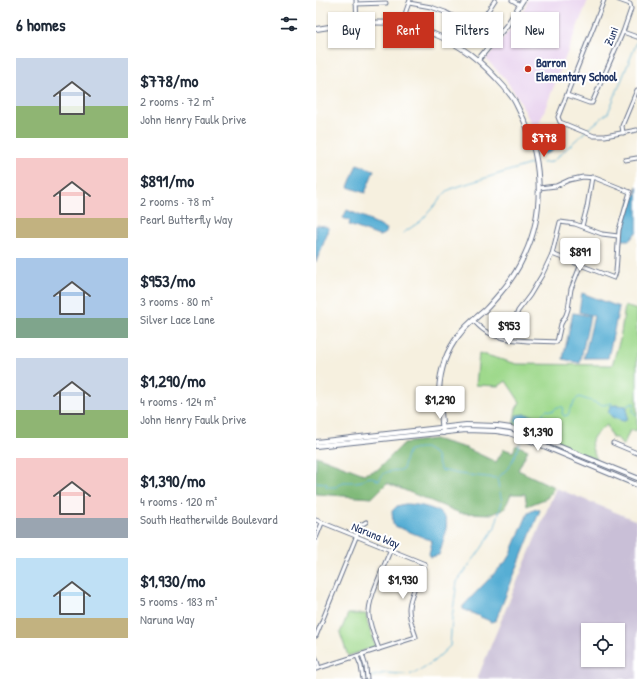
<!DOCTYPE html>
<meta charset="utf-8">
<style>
body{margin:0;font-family:"Patrick Hand",sans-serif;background:#f6f6f7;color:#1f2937;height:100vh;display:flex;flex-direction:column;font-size:15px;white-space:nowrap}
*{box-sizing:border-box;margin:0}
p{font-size:13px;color:#747a83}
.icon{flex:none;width:22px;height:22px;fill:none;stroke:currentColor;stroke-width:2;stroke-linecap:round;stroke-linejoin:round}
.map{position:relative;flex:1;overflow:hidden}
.drawer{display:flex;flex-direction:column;background:#fff;width:316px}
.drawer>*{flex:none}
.guide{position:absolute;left:12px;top:12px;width:249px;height:36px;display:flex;gap:8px}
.tools{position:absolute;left:265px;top:623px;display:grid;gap:8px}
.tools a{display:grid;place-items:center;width:44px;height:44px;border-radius:0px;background:#fff;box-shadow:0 1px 3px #0004;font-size:20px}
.price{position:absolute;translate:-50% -34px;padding:0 9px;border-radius:4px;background:#fff;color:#222;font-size:13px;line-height:26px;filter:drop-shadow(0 1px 2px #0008)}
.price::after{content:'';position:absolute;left:50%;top:24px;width:12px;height:9px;margin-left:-6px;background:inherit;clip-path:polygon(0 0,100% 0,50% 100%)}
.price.active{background:#c8321e;color:#fff}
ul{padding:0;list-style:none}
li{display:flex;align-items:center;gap:12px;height:100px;padding:0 16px}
li span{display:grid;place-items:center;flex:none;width:112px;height:80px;border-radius:0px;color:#555}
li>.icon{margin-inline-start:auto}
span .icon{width:48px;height:48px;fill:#fffc;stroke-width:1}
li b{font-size:17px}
h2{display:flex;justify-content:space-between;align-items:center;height:48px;padding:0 16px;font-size:17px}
.tag{padding:0 14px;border-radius:0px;background:#fff;box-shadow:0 1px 3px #0004;font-size:14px;line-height:36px}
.tag.active{background:#c8321e;color:#fff}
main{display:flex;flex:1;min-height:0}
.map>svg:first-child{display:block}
.built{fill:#e8d2ee}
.industrial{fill:#c9bfd7;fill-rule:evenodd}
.green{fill:#9fd98c;stroke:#5d8475}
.forest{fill:#7fb978;stroke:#4d746b}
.water{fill:#57aed4;stroke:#396e99}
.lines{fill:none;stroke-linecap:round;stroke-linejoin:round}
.stream{stroke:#57aed4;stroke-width:1}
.street-casing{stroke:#68738b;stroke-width:5}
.secondary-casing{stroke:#68738b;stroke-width:6}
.street{stroke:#fff;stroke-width:3}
.secondary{stroke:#fff;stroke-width:4}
.poi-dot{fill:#c8321e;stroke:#fff;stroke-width:1.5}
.labels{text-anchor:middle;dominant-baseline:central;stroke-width:4;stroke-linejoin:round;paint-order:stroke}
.street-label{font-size:12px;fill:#1b2f5e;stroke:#fff}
.poi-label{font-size:12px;font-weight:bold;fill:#1b2f5e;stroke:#fff;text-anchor:start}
</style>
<main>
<section class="drawer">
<h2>6 homes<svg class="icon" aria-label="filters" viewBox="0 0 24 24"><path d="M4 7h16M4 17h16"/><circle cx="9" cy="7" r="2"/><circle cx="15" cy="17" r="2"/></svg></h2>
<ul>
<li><span style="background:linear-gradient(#c9d6e8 60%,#8fb573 0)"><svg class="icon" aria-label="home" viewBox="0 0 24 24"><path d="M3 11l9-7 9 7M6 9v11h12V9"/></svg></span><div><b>$778/mo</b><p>2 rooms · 72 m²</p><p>John Henry Faulk Drive</p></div></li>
<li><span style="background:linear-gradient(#f6c9c9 75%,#c2b280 0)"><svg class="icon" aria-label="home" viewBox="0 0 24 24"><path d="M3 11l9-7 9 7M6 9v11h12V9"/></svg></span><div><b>$891/mo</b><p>2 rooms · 78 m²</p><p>Pearl Butterfly Way</p></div></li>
<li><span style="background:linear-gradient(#a9c7e8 75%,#7fa58c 0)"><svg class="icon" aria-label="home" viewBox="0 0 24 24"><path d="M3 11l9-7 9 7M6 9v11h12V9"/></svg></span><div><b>$953/mo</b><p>3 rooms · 80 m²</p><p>Silver Lace Lane</p></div></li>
<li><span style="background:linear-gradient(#c9d6e8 65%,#8fb573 0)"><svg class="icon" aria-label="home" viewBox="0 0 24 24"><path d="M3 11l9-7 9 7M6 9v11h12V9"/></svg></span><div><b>$1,290/mo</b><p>4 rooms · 124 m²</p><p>John Henry Faulk Drive</p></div></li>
<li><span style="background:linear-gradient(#f6c9c9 75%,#9aa5b1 0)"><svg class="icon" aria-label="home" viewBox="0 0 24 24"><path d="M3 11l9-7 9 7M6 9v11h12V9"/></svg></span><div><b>$1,390/mo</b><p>4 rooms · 120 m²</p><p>South Heatherwilde Boulevard</p></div></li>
<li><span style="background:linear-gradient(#bfe0f5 75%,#c2b280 0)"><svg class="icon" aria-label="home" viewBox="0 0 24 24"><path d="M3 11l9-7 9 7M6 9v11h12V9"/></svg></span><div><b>$1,930/mo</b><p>5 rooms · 183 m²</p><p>Naruna Way</p></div></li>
</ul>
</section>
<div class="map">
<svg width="321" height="679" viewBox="0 0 321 679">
<rect width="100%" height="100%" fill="#fff"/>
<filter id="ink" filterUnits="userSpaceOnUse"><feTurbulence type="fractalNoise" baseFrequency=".025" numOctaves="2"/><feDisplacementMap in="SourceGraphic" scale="8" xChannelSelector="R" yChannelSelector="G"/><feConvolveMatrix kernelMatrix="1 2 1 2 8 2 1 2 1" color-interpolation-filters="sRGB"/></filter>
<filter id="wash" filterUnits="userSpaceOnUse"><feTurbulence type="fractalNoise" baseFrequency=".012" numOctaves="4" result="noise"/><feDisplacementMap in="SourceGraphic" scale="16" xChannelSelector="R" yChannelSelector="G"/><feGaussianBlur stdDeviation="0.9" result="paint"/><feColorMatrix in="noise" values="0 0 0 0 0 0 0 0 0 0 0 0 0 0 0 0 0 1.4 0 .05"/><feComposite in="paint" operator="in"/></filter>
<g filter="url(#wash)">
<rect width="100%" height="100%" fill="#f6f0df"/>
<path class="built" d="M212 0H272L221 129 218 130 202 97 189 79 170 59 192 32 209 8Z"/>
<path class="industrial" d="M240 488 321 521V679H161ZM272 630H302V660H272Z"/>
<g class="green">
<path d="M309 306 321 310V431L317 430 313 432 308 444 306 445C303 441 303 437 296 438L291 425C283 430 273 438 276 448 277 452 280 456 281 460L216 433 197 426 200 409 204 402 190 381 183 386 160 385 163 353 201 364 296 365 304 339Z"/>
<path d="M32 614H50L52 624 59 646 58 647 32 656 24 633Z"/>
</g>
<path class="forest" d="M118 439 150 448 180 462 188 449 197 452 200 445 212 450 202 470 238 487 231 498 211 506 209 494H195L189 508 177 514 144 513 71 483 56 498 0 494V456L48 474 61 470 88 443Z"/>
<g class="water">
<path d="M222 135 233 137 242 142C240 150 234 153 227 154Z"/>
<path d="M41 164 58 170 49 193 32 187Z"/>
<path d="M321 186V231L314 240H306V231L315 199 320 194V189Z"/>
<path d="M31 210 55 220V222L71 229C70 233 67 235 63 236L33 225 34 221 27 218Z"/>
<path d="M1 225 8 226 13 228 12 232 0 262V226Z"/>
<path d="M266 293 303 307 292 358H268L278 316 263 312Z"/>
<path d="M257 313 274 316 264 363 247 359Z"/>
<path d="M300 405 310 406 311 407V418L309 421H306L296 417 292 412 293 411 294 406Z"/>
<path d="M209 414C215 415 223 418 225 424L218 428 201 423 199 420 201 415Z"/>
<path d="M89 504C100 504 126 508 130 520 132 528 126 546 123 555L115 557 113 554 116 542 114 540 79 526 77 523 76 511 81 506Z"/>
<path d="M220 509 224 510 180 620 176 622 147 609V606L193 558 212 513Z"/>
</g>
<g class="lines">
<g class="stream">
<path d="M226 163 236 162 272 129 292 113 321 42"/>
<path d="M87 233 105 221 131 191 137 188 215 164"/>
<path d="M311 406 317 403H318L317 412 321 416"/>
<path d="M224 422 225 423 232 418 231 416 228 417 226 416 227 413 231 410 237 411 241 407H247L246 413 248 416 252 415C254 411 253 408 257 405L258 401 263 397 287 405 296 403V406"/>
<path d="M182 478 194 466 204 443"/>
<path d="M0 482C4 483 8 482 11 484L10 487H20L27 482H40L46 481 50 478 56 477 63 481C67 470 75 471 85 470L87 469 91 454 93 450 103 448H109L119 454 125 470 143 474 180 478"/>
<path d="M54 677 69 673 86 674 99 673 118 661 134 646 136 618 141 582 165 549 179 527 186 502 181 478"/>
</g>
</g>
</g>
<g filter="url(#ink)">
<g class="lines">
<g class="street-casing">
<g id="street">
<path d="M40 0 41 24"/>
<path d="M196 0 204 5"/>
<path d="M288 0 242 117 244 122 278 136H289L321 130"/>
<path d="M93 3 115 7 129 12 160 29 179 0"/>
<path d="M40 4 70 3"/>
<path d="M88 25 90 11 94 0"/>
<path d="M307 32 321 37"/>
<path d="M251 95 273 103H276L307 32 315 9 314 4 303 0"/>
<path d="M307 133 306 126 321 90"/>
<path d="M309 160 321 158"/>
<path d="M223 188 240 186 253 180 267 177 279 178 314 192 303 230 300 272 298 278 236 254"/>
<path d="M266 226 271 207 276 177"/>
<path d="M157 320C161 324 165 329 171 332 188 342 222 341 241 342L245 324 250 315 252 309 255 289 265 264"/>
<path d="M195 339 199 319 202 311 214 295 226 275 236 254 244 222 259 224 286 234 302 236"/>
<path d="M297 443 321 453"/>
<path d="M0 520 109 564C104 577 93 596 93 609 93 619 97 628 100 637L0 669"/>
<path d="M0 538 6 523"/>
<path d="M0 636 45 525 50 522"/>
<path d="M63 649C59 638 54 627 53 616 51 600 68 567 74 551"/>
<path d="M46 654 50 667 51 679"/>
<path d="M41 656 45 666 47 679"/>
<path d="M0 658 3 668"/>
</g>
</g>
<g class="secondary-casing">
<g id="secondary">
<path d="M0 29C34 24 69 18 102 28 135 39 157 53 180 78 186 84 191 90 196 97 199 101 201 106 203 110 226 153 230 209 209 254 203 267 195 281 185 292 180 298 175 304 169 310 160 318 150 325 143 335 130 351 124 371 123 391L127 433"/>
<path d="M162 60 191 25 207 0"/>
<path d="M0 442 150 425 181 426 195 428 220 437 321 478"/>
<path d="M0 446 150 430 180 431 193 433 218 442 321 485"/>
</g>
</g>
<use href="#street" class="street"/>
<use href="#secondary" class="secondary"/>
</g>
</g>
<circle class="poi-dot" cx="212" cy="69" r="4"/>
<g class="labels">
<g class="street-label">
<text transform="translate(295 36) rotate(-68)">Zuni</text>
<text transform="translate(60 535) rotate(22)">Naruna Way</text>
</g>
<g class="poi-label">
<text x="220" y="62">Barron<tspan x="220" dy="14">Elementary School</tspan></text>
</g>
</g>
</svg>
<div class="tools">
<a><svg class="icon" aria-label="locate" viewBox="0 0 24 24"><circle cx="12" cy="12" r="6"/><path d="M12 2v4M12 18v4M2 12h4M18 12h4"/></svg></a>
</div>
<b class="price active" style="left:228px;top:158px">$778</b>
<b class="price" style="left:264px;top:272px">$891</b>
<b class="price" style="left:193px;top:346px">$953</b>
<b class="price" style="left:124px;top:420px">$1,290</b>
<b class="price" style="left:222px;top:452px">$1,390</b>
<b class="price" style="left:87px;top:600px">$1,930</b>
<div class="guide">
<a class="tag">Buy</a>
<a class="tag active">Rent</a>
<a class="tag">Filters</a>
<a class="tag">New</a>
</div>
</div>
</main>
